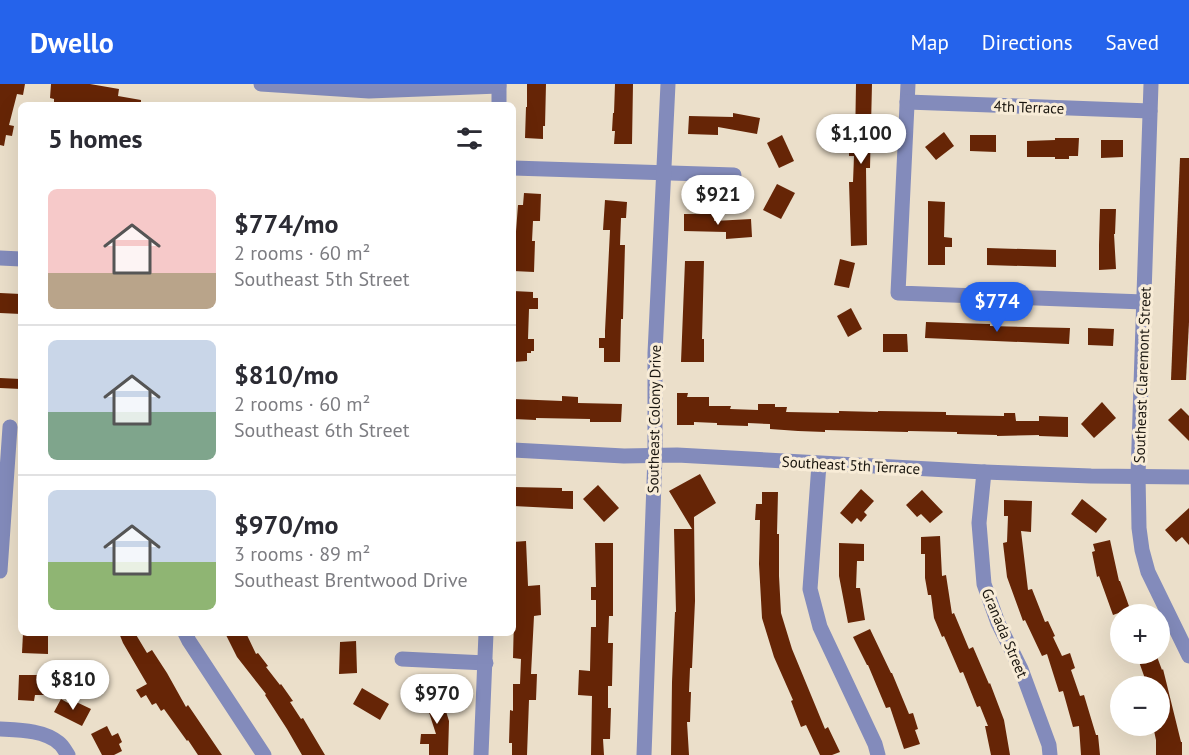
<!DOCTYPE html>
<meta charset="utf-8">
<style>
body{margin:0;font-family:"PT Sans",sans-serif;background:#f7f7f7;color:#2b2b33;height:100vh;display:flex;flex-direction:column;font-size:22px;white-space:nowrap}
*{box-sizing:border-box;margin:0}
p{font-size:20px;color:#7c7c81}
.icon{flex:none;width:33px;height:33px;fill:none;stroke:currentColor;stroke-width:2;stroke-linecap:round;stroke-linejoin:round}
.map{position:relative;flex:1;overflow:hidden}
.details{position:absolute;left:18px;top:18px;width:498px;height:534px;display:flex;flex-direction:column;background:#fff;border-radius:9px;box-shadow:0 6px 24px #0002}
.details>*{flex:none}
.buttons{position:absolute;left:1110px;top:520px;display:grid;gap:12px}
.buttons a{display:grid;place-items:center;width:60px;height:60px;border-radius:50%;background:#fff;box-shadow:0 6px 24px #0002;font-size:30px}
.price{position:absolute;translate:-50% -51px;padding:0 14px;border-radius:21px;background:#fff;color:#222;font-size:20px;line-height:39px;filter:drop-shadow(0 2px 3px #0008)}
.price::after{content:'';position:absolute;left:50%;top:36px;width:18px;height:14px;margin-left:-9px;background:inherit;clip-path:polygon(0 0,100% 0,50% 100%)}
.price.on{background:#2563eb;color:#fff}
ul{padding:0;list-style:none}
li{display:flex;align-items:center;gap:18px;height:150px;padding:0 30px}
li+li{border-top:2px solid #e1e1e2}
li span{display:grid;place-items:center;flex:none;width:168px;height:120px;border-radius:9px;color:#555}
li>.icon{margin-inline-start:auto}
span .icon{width:72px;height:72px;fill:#fffc;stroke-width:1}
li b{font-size:26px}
h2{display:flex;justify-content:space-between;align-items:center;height:72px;padding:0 30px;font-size:26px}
header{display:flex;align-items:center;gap:36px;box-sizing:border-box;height:84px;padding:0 30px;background:#2563eb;color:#fff}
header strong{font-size:28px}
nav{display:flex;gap:33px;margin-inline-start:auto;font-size:21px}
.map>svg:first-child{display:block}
.building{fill:#662506}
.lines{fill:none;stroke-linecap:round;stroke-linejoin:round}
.minor{stroke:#838bbb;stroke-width:15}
.labels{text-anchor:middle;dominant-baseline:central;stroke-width:6;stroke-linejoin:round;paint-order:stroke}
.street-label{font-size:15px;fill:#1a160f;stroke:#f8ecd7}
</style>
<header>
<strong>Dwello</strong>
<nav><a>Map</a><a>Directions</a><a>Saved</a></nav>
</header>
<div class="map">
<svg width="1189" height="671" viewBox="0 0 1189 671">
<rect width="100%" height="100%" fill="#ebdfca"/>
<g class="building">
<path d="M0 0H25L23 11 17 10 9 41 14 42 12 52 6 51 4 62 0 61Z"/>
<path d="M51 0H90L119 5 118 12 141 16V21H90L73 19V21H54V15L50 14Z"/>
<path d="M527 0H546L545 42H543V55L525 54 526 23H527Z"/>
<path d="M615 0H633L632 60H614L615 47H612L613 29H614Z"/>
<path d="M856 0H872L870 84H866L867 161 851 162 849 98H853L854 72H849V59H855Z"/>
<path d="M733 29 760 34 757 50 718 43V51L688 50 689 32 733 33Z"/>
<path d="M944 48 954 62 936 76 925 63Z"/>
<path d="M782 51 794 77 779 84 767 59Z"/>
<path d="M970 51H996V68L970 67Z"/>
<path d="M1055 54H1079L1078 72H1069V75H1055V73H1027V57L1055 56Z"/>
<path d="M1101 56H1123V73L1101 74Z"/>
<path d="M1180 74H1189V238L1186 296H1171Z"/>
<path d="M777 100 795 109 781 135 763 126Z"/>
<path d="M524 109 541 110 540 137H533L532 157H535L534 188 513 187 518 121H523Z"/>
<path d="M605 116 627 118 626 134H621L620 161H625L623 235H621L620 278H604V264H599V254H605V247L610 146H603Z"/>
<path d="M928 117 945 118 944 153 952 154V163H945V181H928Z"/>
<path d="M1100 125H1116L1115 150H1114L1116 185 1099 186V161Z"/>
<path d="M684 130H714V137L751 135 752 153 726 155V148L684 147Z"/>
<path d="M987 164 1056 166V183L987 181Z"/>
<path d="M840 175 855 179 849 204 834 201Z"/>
<path d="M685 177H704L702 255H704V278H681Z"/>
<path d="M513 207 533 208V214H538V225H529L528 255H534V267H531V269H527V277L513 278Z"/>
<path d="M0 209 21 210V230L0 229Z"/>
<path d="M851 224 862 245 848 253 837 232Z"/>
<path d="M926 238 990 240V242L1070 244 1069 260 925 254Z"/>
<path d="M1088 244 1114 245 1113 262 1088 261Z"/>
<path d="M883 250H907L908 268H883Z"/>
<path d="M0 294 21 295V305L0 304Z"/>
<path d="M677 309H688L687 313H709V322H731L730 325 758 326V320H775V323H787L786 328 839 329V327L878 328V327L946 328V331L1004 332V329H1015L1016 337H1039V332L1068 333V353L1039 352V351L997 352V351L957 350V348L908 347V348L825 346V348L798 347 770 345V340L748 339V342L717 341V339L694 338V341H677Z"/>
<path d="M562 312 578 313V319L622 320 621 338H590V335L536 334V336L513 335V315L562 317Z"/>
<path d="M1102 318 1116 334 1094 354 1081 340Z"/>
<path d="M1181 324 1189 332V357L1168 336Z"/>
<path d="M700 390 716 419 694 433 695 517 692 584H690L689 608H691L690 638H687L689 671H671L672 598 675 528H676L674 445H692L669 407Z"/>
<path d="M598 401 619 424 604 438 583 415Z"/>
<path d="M513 403 562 404V407H573V425L513 422Z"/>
<path d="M861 405 874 417 864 428 867 431 861 438 857 434 852 440 840 429Z"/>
<path d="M922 406 943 428 930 439 921 430 917 433 906 421Z"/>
<path d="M762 408H778L777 450H779V492L781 529 792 565 825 645 828 643 840 668 832 671H820L806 641 801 643 791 617 793 616 774 573 762 534 759 480 760 436H755L756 420H762Z"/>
<path d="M1082 415 1107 435 1096 449 1071 430Z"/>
<path d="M1004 416 1032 417 1031 448 1021 447 1028 506 1032 505 1045 538 1048 537 1055 552 1053 553 1062 572 1070 569 1075 584 1071 586 1080 612 1084 611 1096 651H1098L1100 671H1081L1079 642 1073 643 1063 607 1059 608 1047 570 1042 572 1025 536 1023 537 1007 493 1003 459 1007 458 1008 432H1004Z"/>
<path d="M1189 424V461L1182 453 1176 458 1165 446Z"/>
<path d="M940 452 942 492 946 491 952 530 954 529 969 565 973 563 989 600 990 599 1004 636 1010 671H991L985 642H988L980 622 977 623 963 588 960 589 944 552 942 553 934 534 931 511H928L925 494V470H921V453Z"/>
<path d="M1110 456 1119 497H1120L1130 525 1113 531 1099 492 1097 493 1092 468 1095 467 1093 460Z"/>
<path d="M526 457 528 502 540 501 541 531 534 532 531 590H537L536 616H529L527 671H512V659H509L510 626 513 627V600H520L521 575 513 574 514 532 513 520H516L515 488H513V458Z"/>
<path d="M595 459H613V532H609L608 559H613L612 602H608V624H611L610 655H603L604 671H591L592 612 578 611 579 586 590 587 591 543H596V516H591V503H596Z"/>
<path d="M839 459 864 460V477H857L856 504H860L865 536 848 539 839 492Z"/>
<path d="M870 545 891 589H892L909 630 913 629 918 645 915 646 920 660 904 665 890 623 886 624 868 581H867L853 553Z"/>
<path d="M23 549H48V570L22 569Z"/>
<path d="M119 549H135L147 569 152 566 167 589 186 623 188 621 222 671H198L188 656 187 657 164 625 161 627 156 619 152 621 146 611 141 614 136 606 147 600 123 559Z"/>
<path d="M225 549H246L256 570 258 569 268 582 266 583 280 601 281 600 293 617 290 618 301 635 303 634 325 671H302L287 645 265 611 266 610 237 573Z"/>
<path d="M356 557 357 589 339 590 340 558Z"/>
<path d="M1153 570H1156L1162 586 1163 585 1181 658H1182V671H1156V656L1153 642H1160V603H1148L1138 575Z"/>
<path d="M19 591H48L47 611H35L34 617 18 616Z"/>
<path d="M362 604 389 620 380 636 353 620Z"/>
<path d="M439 605 449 637 448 671H429V660H420L421 650H436L423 610Z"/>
<path d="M61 615 68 619 70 615 91 625 82 642 54 628Z"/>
<path d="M107 642 112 652 118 649 122 658 119 660 122 667 114 671H102L91 650Z"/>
</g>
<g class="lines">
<g class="minor">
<path d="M261 0 369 7 499 2"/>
<path d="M908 0 898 209 1144 218"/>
<path d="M1151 0 1138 391 1139 444 1142 466 1148 488 1189 572"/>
<path d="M907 18 1150 27"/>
<path d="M499 21V0"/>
<path d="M513 84 734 91"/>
<path d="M0 174 21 175"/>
<path d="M513 366 624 372 677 371 984 388 1091 392 1189 393"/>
<path d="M819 380 810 505 820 543 875 660 878 671"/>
<path d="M984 388 979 439 984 500 998 539 1021 585 1049 661 1050 671"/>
<path d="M0 487 10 343"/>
<path d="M185 549 189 557 264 671"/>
<path d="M402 575 486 579"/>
<path d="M0 645C19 646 44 646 59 659 63 662 65 667 68 671"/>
<path d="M481 671 486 549"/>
<path d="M644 671 655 372V269L668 0"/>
</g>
</g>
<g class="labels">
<g class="street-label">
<text transform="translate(1029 23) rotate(2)">4th Terrace</text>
<text transform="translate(1142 291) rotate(-88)">Southeast Claremont Street</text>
<text transform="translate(654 335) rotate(-89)">Southeast Colony Drive</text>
<text transform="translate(851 381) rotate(3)">Southeast 5th Terrace</text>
<text transform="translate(1005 549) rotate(67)">Granada Street</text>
</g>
</g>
</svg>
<div class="buttons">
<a>+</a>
<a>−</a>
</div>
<b class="price" style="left:861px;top:81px">$1,100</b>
<b class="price" style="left:718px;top:142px">$921</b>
<b class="price on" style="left:997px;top:249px">$774</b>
<b class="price" style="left:73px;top:627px">$810</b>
<b class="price" style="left:437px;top:641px">$970</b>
<section class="details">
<h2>5 homes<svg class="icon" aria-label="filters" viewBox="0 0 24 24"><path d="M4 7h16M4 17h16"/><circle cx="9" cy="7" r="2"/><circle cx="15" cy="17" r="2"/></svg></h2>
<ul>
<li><span style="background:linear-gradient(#f6c9c9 70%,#b9a48a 0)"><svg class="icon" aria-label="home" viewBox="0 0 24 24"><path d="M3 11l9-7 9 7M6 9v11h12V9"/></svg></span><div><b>$774/mo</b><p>2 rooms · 60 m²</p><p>Southeast 5th Street</p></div></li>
<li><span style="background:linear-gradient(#c9d6e8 60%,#7fa58c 0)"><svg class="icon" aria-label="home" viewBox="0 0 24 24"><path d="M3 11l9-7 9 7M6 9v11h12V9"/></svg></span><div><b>$810/mo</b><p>2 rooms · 60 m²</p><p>Southeast 6th Street</p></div></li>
<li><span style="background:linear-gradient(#c9d6e8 60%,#8fb573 0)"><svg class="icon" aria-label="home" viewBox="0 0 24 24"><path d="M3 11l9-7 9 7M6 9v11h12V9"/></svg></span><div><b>$970/mo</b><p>3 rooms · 89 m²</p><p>Southeast Brentwood Drive</p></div></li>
</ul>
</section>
</div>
